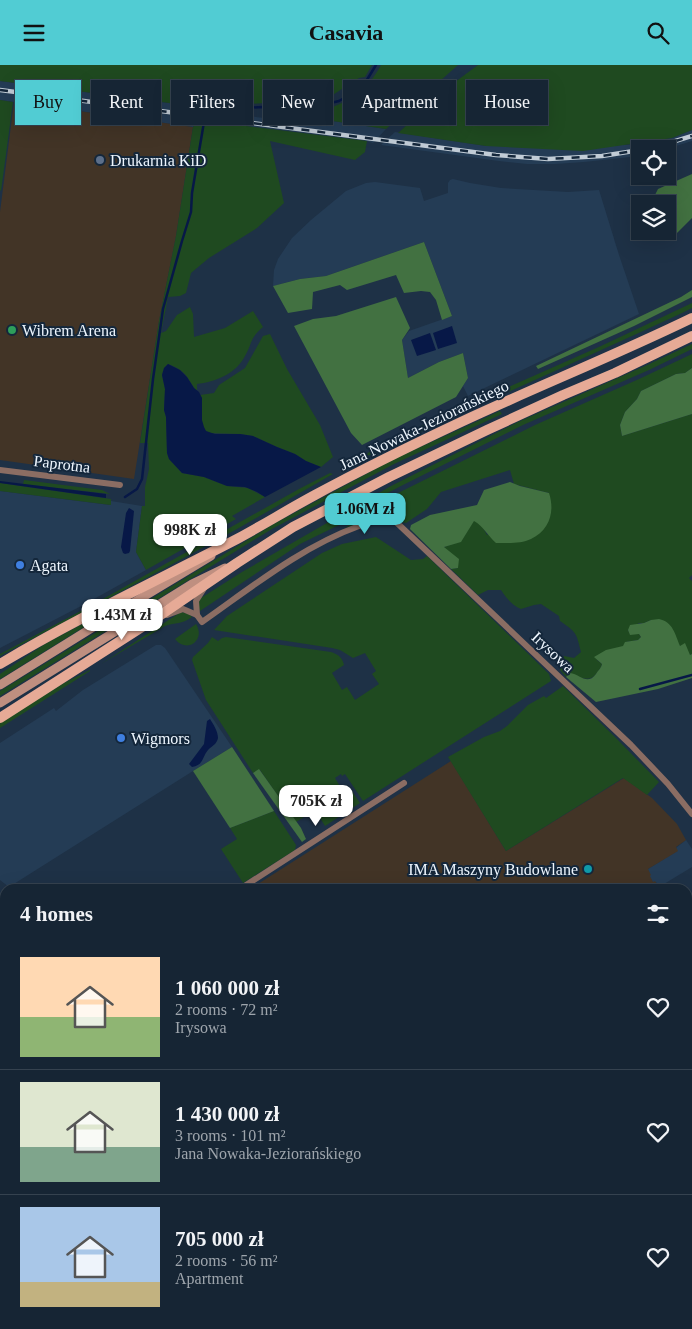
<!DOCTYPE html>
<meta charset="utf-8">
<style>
body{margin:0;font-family:"Times New Roman",serif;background:#1f2d3c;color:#f1f3f6;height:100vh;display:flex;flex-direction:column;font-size:19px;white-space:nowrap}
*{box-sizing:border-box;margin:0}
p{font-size:16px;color:#9ea5ac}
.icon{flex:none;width:28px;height:28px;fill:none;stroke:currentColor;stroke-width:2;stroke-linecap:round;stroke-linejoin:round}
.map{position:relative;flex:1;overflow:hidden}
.panel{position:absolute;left:0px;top:819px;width:692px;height:446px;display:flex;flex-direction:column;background:#162534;border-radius:15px 15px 0 0;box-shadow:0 5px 20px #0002,0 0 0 1px #35424f}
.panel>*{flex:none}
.top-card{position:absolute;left:15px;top:15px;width:662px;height:45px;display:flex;gap:10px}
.fabs{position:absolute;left:631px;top:75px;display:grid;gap:10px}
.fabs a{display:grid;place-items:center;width:45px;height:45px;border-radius:0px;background:#162534;box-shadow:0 5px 20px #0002,0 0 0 1px #35424f;font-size:25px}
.price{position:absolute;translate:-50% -42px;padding:0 11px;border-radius:10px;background:#fff;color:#222;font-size:16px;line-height:32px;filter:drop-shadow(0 1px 2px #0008)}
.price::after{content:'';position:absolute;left:50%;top:30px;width:15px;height:11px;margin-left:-8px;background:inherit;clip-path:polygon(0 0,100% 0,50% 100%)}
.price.selected{background:#51ccd3;color:#111}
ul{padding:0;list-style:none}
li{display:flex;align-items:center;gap:15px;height:125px;padding:0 20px}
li+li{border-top:1px solid #35424f}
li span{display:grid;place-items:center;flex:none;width:140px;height:100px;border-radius:0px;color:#555}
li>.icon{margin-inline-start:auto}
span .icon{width:60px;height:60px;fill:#fffc;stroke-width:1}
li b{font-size:21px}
h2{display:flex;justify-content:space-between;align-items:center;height:60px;padding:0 20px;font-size:21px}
.chip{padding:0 18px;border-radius:0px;background:#162534;box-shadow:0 5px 20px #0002,0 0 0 1px #35424f;font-size:18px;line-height:45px}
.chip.selected{background:#51ccd3;color:#111}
header{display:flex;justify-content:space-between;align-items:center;height:65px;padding:0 20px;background:#51ccd3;color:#111;font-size:22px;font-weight:700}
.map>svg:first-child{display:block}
.built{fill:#243c55}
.industrial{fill:#423426}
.medical{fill:#41313e}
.green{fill:#1f4a20}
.forest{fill:#427141}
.water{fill:#071847}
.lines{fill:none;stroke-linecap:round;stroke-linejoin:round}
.stream{stroke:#071847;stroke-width:2.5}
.street{stroke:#8b6d63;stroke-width:6}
.secondary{stroke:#bf8f80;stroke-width:9}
.primary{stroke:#e6aa96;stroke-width:10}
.rail-casing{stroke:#c1ccd6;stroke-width:4.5}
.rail{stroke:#14273b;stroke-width:2.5;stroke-dasharray:8;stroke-linecap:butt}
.service-dot{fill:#5c6f8a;stroke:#14273b;stroke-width:2}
.leisure-dot{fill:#2e9e5b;stroke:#14273b;stroke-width:2}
.shop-dot{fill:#3f7fe0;stroke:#14273b;stroke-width:2}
.culture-dot{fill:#0f9aa8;stroke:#14273b;stroke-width:2}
.labels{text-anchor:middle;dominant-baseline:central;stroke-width:4;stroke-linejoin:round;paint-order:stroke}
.poi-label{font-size:16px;fill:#eef6fe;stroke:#14273b;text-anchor:start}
.street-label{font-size:16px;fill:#eef6fe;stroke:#14273b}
</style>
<header><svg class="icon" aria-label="menu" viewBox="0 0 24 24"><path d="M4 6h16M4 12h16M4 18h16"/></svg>Casavia<svg class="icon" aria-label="search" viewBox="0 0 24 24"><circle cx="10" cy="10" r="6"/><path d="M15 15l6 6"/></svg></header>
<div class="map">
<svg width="692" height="1264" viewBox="0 0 692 1264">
<rect width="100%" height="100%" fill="#1e3146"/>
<g class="built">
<path d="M0 16 200 42 211 46 295 57 306 52 386 64 373 78 367 76 199 55 193 62 0 35Z"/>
<path d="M692 65V76L666 84H640V90L630 92 584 97 555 99H527L499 96 381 80 395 67 486 81 627 80 672 73Z"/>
<path d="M453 114 470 118 501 123 568 127 599 125 619 190 639 249 468 331 463 321 468 313 463 288 439 297 408 313 402 275 409 266 452 251 424 177 326 211 300 214 273 221 274 205 278 194 292 173 311 155 346 126 366 118 375 117 420 123 424 136 448 128V118L450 115Z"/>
<path d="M0 426 110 440 111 436 142 441 136 487 146 505 85 539 0 583Z"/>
<path d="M156 580H161L165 583 232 682 193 706 9 822 0 815V678L54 643 56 646 83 625Z"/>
<path d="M686 775 692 784V802L659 822 656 817 653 818 649 811 648 804 677 786 676 783Z"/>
</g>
<g class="industrial">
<path d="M14 37 193 62 176 171 159 256 134 414 0 395V147Z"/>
<path d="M451 696 506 786 624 713 652 733 677 759 686 775 676 782 678 786 648 804 651 810 650 811 653 817 655 816 659 822 657 824H250Z"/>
<path d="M688 993 692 1000V1084L688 1087Z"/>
<path d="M5 1039V1245L0 1237V1040Z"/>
<path d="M14 1260H298L301 1264H17Z"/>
</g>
<path class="medical" d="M0 923 5 927V1013L0 1014Z"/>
<g class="green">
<path d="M0 0H372L365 12 359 13 325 35 304 44 293 45 265 38 248 39 243 38C237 28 227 25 216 24L200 42 0 16Z"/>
<path d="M381 0H458L386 64 306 52C340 39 362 35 381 0Z"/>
<path d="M478 0H692V65L672 73 583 86 486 81 398 68 455 17Z"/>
<path d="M0 35 13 37 1 126 0 125Z"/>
<path d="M199 55 367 76 365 87 355 95 270 76 284 138 257 163 209 193 191 208 186 228 180 231 168 232 161 268 166 266 177 250 190 242 193 249 194 272 225 263 253 246 263 262C249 274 253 277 245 291 236 309 215 317 197 319V326C193 322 192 319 189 315 185 307 177 302 168 299L164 303 162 310 165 324 164 345 166 352 167 388 169 394 182 408 204 412 227 421 248 423 265 432 232 451 236 454 146 505 136 487 142 441H145V422L149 404 148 378H140L159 256 176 171 193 62Z"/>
<path d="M692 238V243L682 248C579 296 475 341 372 389L367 391 366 390 370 386 427 358 601 281Z"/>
<path d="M270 269 287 304 320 360 333 392 321 402 306 396 295 389 277 382 253 371 240 369 209 368 205 365 202 359V333L200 330 214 328 219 320 245 303 263 271Z"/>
<path d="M692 279V284L688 286 649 305 523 360 399 422 384 430 341 459 300 479 200 546C198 542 198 536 201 533L242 507 391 421 518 357 645 301Z"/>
<path d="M692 289V303L685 308 676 309 641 326 637 334 625 347 620 360 622 371 692 349V510L689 513 692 516V589L690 590 651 555 644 558H639L628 565 630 569H639L641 572 638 575 626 577 624 581 597 595 602 599C601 603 599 605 596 609 589 618 579 612 570 608L566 612 560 605 562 593 564 591 574 593 581 587C576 567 577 568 560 556L559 551 541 539 534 540 521 544C512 540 506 533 501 525H488L478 530 451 504 458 503 444 482 461 476 474 455 481 459 487 470 549 428 514 419 510 405 441 427 427 444 406 458 401 457 387 449 386 443 384 441 377 444 359 458 345 463 384 436 398 428 535 360 639 314Z"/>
<path d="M500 346 502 349 394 399 272 464 0 631V626L272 460 394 394Z"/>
<path d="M330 408 333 409 237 464 167 502 0 591V589L94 539 299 424Z"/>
<path d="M24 415 102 425 110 429 23 419Z"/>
<path d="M0 418 111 434V440L0 426Z"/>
<path d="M376 472 411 495 423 494 427 491 549 609 551 616 363 736 345 709 342 711 341 709 335 713 344 728 351 725 360 738 325 761 315 745 296 757 260 705 253 708 206 635 192 595 193 592 208 578 212 572 218 576 222 573 226 572 331 587C339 590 342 592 344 600L332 608 342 625 347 622 355 635 379 619 372 609 376 606 365 588 353 593 340 585 332 583 214 565 227 551 322 488 342 479Z"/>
<path d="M131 533 0 614V609L45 579Z"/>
<path d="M181 547 189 549 192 552C181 560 176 557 165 561L101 599Z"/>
<path d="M196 559C206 575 187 589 175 574Z"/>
<path d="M90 605V606L0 663V658L64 618Z"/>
<path d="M563 621 617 674 659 717 647 730 623 713 506 786 448 692 484 672 500 666 507 661 528 640 544 631 546 633Z"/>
<path d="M274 746 296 780 295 785 243 818 221 784 237 774 230 763Z"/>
<path d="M692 880V1000L688 993V937L691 936 688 930V883Z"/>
<path d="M692 1107V1264H391L388 1260H688V1112Z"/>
</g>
<g class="forest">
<path d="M692 109V153L671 174 668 166V139H657L654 132 658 124Z"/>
<path d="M424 177 452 251 442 255 436 235 430 227 421 226 404 228 396 210 347 225 340 220 313 227 312 244 288 248 273 221 300 214 326 211Z"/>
<path d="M692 225V232L634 261 538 304 536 301 681 232Z"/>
<path d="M396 232 410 263 402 275 408 313 439 297 463 288 468 313 456 332 362 380 351 368 294 261 313 254 336 251Z"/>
<path d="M692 303V349L622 371 620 360 625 347 637 334 641 326 676 309 685 308Z"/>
<path d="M510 417 520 421 549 428C555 446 550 465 531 474 521 479 507 478 496 478 488 471 483 461 474 456L461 477 444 482 459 494 458 503 451 504 410 464 411 460 430 450 477 440 484 425Z"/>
<path d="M659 554C673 557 675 569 680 581L685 578 690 590 692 589V613L658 624 596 637 566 612 570 608C580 609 587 621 596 609 598 605 601 604 602 599L594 592 606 585 623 581 625 577 638 575 641 572 639 569 630 570 628 565 630 560 644 558 651 555Z"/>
<path d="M232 682 274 746 230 763 193 706Z"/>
<path d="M259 704 301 763 306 774 302 777 253 708Z"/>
</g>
<g class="water">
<path d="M452 261 457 278 438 284 433 268Z"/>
<path d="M430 268 436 285 417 291 411 275Z"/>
<path d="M168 299 180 305 187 312 194 323 199 327 202 333V355L204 362 206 366 215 369H240L253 371 277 382 295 389 306 396 321 402 265 432 257 427 245 422 227 421 204 412 182 408 169 394 167 388 166 352 164 345 165 324 162 310 164 303Z"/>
<path d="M0 416 106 429V433L0 418Z"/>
<path d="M129 443 134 446 130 486 129 488 125 489 123 488 121 482 126 448Z"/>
<path d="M210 654C213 659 218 666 218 673 217 679 212 681 208 685 202 692 204 700 192 702L189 699 204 679 207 656Z"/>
</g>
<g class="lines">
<g class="stream">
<path d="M206 49C207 40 210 33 220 31L243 43 263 42 291 49 304 48 322 40 339 36 358 25 365 18 376 0"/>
<path d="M125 432 137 424 142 414 153 314 163 244 182 176 191 147 192 128 204 57"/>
<path d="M640 624 692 610"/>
<path d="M688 1105 692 1100"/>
<path d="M429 1264 433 1260"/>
</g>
<g class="street">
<path d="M0 405 120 420"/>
<path d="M167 550 183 544 197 550 202 557C252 522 301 482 359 461 368 457 378 452 388 452L396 457 631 680 668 719 692 749"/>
<path d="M197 550 196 536 205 522"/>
<path d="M240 824 404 718"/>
<path d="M0 1029 5 1028"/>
</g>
<g class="secondary">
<path d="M0 620 95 561 211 491"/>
<path d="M0 638 192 519 225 503"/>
</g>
<g class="primary">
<path d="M0 599C77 553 158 515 237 474 263 460 289 444 315 430 363 404 412 380 461 357 538 321 616 290 692 253"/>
<path d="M0 653 156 553 237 498 293 462 389 412 487 365 563 330 615 308 692 271"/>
<path d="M0 839 5 843"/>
<path d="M0 880 5 877"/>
<path d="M0 887 5 891"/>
<path d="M353 1260 356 1264"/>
<path d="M369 1260 372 1264"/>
</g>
<g class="rail-casing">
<g id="rail">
<path d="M0 25 496 90 548 94 602 91 640 85"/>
<path d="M644 84 656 82 692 71"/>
</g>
</g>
<use href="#rail" class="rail"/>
</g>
<circle class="service-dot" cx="100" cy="95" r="5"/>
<circle class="leisure-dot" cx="12" cy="265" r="5"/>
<g class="shop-dot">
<circle cx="20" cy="500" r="5"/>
<circle cx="121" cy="673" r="5"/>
</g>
<circle class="culture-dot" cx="588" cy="804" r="5"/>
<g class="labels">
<g class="poi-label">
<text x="110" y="95">Drukarnia KiD</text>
<text x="22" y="265">Wibrem Arena</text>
<text x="30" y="500">Agata</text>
<text x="131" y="673">Wigmors</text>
<text x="578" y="804" text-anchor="end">IMA Maszyny Budowlane</text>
</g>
<g class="street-label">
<text transform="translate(424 360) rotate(-26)">Jana Nowaka-Jeziorańskiego</text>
<text transform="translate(62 399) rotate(7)">Paprotna</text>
<text transform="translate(553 587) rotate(43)">Irysowa</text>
</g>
</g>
</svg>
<div class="fabs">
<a><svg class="icon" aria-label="locate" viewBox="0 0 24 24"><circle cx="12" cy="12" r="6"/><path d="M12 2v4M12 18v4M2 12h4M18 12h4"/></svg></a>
<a><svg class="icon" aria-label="layers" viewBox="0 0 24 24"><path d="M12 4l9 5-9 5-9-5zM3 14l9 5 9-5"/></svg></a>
</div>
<b class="price selected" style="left:365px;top:470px">1.06M zł</b>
<b class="price" style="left:190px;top:491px">998K zł</b>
<b class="price" style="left:122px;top:576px">1.43M zł</b>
<b class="price" style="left:316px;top:762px">705K zł</b>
<div class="top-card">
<a class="chip selected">Buy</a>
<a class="chip">Rent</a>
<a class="chip">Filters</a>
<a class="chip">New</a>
<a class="chip">Apartment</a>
<a class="chip">House</a>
</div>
<section class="panel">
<h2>4 homes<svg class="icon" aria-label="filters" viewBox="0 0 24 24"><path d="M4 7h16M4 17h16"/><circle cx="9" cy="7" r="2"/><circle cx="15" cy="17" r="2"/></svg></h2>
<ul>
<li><span style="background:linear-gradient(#ffd9b3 60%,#8fb573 0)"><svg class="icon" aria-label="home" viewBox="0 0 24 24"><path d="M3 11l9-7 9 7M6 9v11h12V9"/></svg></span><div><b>1 060 000 zł</b><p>2 rooms · 72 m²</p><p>Irysowa</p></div><svg class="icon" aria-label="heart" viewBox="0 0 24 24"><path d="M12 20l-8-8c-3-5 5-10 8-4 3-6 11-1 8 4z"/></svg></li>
<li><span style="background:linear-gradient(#dfe7d0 65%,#7fa58c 0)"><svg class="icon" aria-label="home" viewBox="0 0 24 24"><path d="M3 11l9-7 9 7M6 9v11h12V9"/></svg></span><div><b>1 430 000 zł</b><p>3 rooms · 101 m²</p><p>Jana Nowaka-Jeziorańskiego</p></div><svg class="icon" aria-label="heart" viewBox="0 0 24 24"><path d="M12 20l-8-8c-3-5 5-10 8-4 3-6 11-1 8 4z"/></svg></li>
<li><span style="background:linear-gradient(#a9c7e8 75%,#c2b280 0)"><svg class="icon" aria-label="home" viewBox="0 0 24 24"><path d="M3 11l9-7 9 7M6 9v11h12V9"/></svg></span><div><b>705 000 zł</b><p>2 rooms · 56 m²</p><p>Apartment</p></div><svg class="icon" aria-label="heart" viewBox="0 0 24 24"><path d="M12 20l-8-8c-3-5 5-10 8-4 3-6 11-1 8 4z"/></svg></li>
</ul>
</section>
</div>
